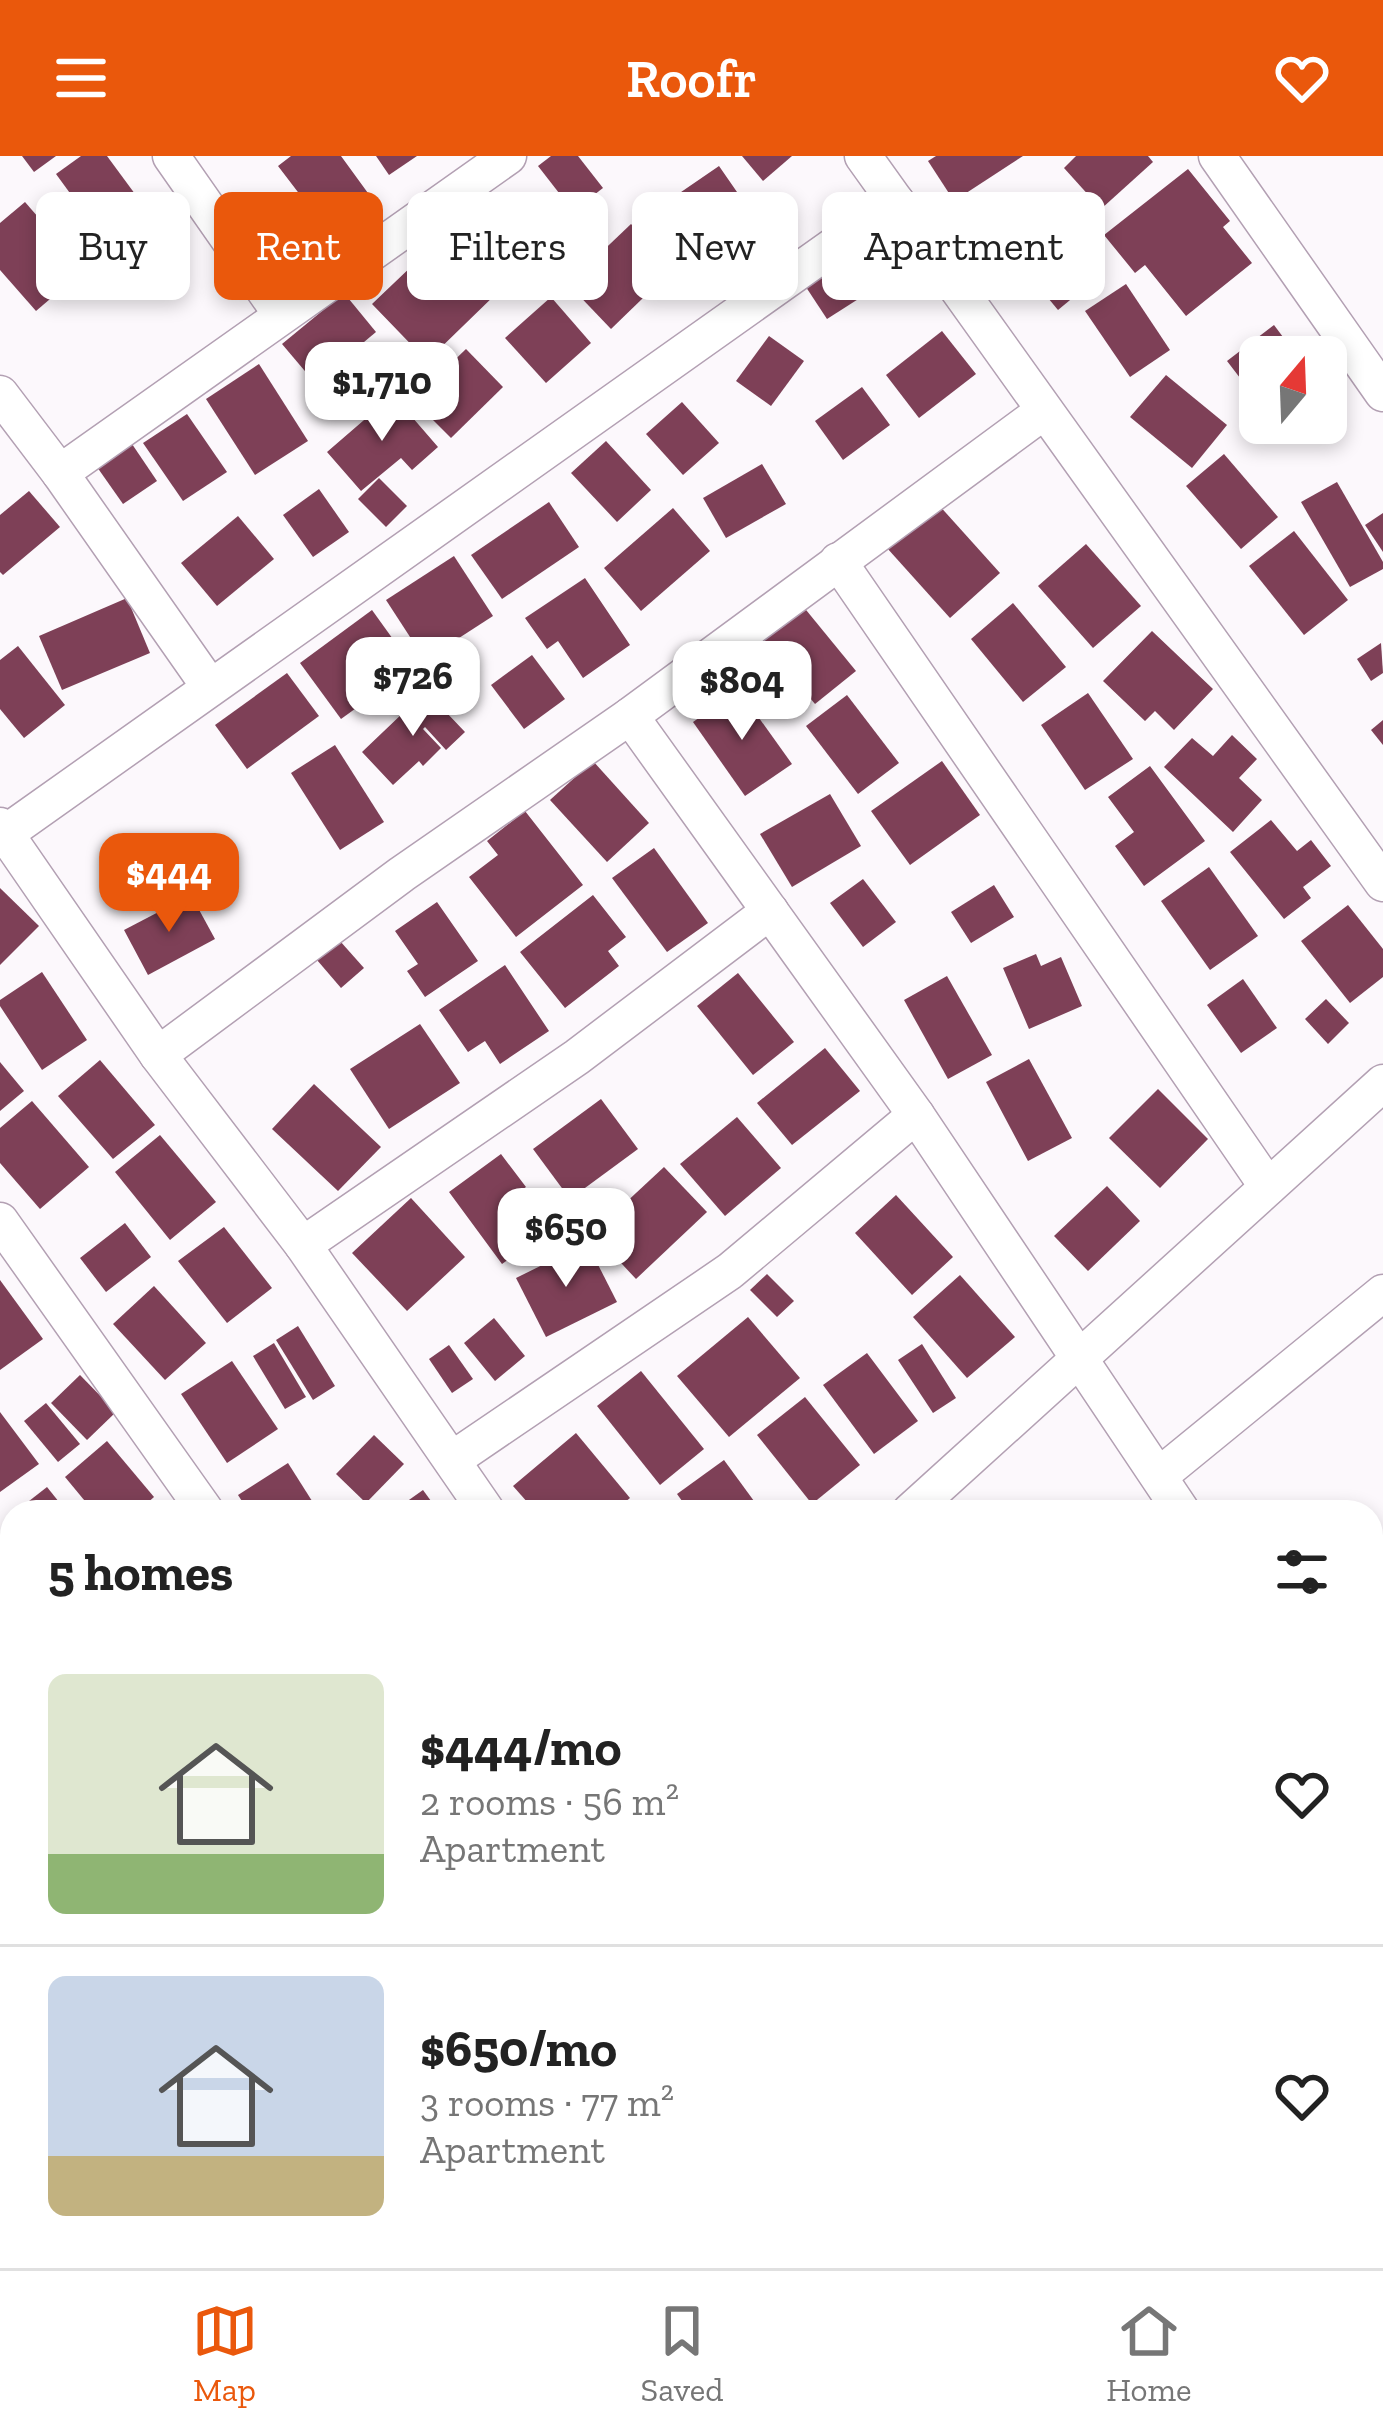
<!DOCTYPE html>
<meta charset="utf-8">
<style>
body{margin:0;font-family:"Zilla Slab",serif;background:#f6f6f6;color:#222;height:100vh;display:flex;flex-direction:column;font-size:45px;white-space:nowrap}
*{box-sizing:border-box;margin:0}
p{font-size:39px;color:#767676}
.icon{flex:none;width:66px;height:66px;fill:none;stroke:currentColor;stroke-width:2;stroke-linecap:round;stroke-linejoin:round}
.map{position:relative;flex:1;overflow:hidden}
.side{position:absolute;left:0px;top:1344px;width:1383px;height:768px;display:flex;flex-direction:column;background:#fff;border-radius:36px 36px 0 0;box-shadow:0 6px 18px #0003}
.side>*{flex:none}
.hud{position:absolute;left:36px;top:36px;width:1311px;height:108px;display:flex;gap:24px}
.needle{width:78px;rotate:19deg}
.buttons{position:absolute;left:1239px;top:180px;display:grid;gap:24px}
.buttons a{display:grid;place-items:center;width:108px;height:108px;border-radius:18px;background:#fff;box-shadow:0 6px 18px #0003;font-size:60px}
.price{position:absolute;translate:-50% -102px;padding:0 27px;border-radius:24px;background:#fff;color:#222;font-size:39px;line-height:78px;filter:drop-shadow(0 3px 6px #0008)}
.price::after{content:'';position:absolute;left:50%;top:72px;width:36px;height:27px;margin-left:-18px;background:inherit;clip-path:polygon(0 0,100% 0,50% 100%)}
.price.current{background:#ea580c;color:#fff}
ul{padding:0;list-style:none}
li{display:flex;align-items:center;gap:36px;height:300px;padding:0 48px}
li+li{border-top:3px solid #e0e0e0}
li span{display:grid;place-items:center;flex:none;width:336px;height:240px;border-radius:18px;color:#555}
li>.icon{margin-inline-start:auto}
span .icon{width:144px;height:144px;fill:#fffc;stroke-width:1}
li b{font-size:51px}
h2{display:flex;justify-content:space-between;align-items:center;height:144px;padding:0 48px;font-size:51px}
.tag{padding:0 42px;border-radius:18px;background:#fff;box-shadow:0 6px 18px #0003;font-size:42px;line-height:108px}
.tag.current{background:#ea580c;color:#fff}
header{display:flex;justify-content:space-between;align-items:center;height:156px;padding:0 48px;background:#ea580c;color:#fff;font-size:54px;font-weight:600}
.dock{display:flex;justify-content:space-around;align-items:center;height:168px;border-top:3px solid #e0e0e0;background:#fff;font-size:33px;color:#767676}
.dock a{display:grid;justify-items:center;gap:6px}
.dock .current{color:#ea580c}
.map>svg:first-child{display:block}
.building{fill:#7e4057}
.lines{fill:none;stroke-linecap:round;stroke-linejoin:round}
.minor-casing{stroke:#b3a0b3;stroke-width:39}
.minor{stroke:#fff;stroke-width:36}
</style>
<header><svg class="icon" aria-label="menu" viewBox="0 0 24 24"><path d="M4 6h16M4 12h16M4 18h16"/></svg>Roofr<svg class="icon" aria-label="heart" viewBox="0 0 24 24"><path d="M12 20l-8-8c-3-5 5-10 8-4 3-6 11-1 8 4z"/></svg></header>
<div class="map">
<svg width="1383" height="2112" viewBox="0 0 1383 2112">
<rect width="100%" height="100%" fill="#fcf8fc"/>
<g class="building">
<path d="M22 0H56L34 16Z"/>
<path d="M81 0H107L149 57 107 88 56 18Z"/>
<path d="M291 0H341L373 44 316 86 291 53 304 44 278 10Z"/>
<path d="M376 0H417L389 19Z"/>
<path d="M551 0H578L603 32 573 55 538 10Z"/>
<path d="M742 0H792L763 25Z"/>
<path d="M936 0H1023L954 45 928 5Z"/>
<path d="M1076 0H1148L1153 6 1101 53 1064 12Z"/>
<path d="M719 10 764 75 746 87 741 81 690 115 649 58Z"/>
<path d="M1188 13 1230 65 1223 71 1252 107 1186 160 1145 109 1135 117 1104 79Z"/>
<path d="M513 40 556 74 515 125 472 91Z"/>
<path d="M25 46 84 114 36 155 0 114V67Z"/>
<path d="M1049 50 1104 116 1058 154 1003 88Z"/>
<path d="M885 66 904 88 887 103 868 81Z"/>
<path d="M631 68 674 112 611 173 568 128Z"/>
<path d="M859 85 885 126 827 163 800 122Z"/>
<path d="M462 100 498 136 427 205 372 148 415 107 434 126Z"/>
<path d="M1126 128 1170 194 1130 221 1085 155Z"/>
<path d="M344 137 376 176 315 227 282 188Z"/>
<path d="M551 141 591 187 546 227 505 182Z"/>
<path d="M1274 169 1298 201H1260V248L1227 205Z"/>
<path d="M942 175 976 218 919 262 886 219Z"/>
<path d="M769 180 804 205 771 250 736 225Z"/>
<path d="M466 193 503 231 451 282 413 244Z"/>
<path d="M259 208 308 285 255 319 206 243Z"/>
<path d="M1166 219 1227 269 1192 312 1130 261Z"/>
<path d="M862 231 890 269 843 304 815 265Z"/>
<path d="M393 239 438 291 412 314 401 302 361 335 327 296Z"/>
<path d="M682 246 719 287 683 319 646 278Z"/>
<path d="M187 258 227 316 183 345 143 287Z"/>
<path d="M606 285 651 334 617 366 571 317Z"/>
<path d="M132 288 157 325 123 348 97 311Z"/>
<path d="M1224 298 1278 361 1241 393 1186 330Z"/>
<path d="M762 308 786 348 726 382 703 342Z"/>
<path d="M379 322 407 350 386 371 358 343Z"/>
<path d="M1337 326 1383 406V413L1350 431 1301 346Z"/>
<path d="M319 333 349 376 313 401 283 359Z"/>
<path d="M29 335 60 371 3 419 0 416V359Z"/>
<path d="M549 346 579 391 502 443 471 399Z"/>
<path d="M937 347 1000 417 950 462 887 392Z"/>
<path d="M673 352 710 395 641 455 604 412Z"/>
<path d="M1383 357V396L1365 369Z"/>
<path d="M238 360 274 403 217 450 181 407Z"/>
<path d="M1294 375 1348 444 1304 479 1249 410Z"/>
<path d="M1086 388 1141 450 1093 492 1038 430Z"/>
<path d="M454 400 493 460 425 504 386 444Z"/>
<path d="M585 422 630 489 583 522 558 485 547 493 525 462Z"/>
<path d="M127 442 150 497 62 534 39 480Z"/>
<path d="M1013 447 1066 511 1023 546 971 483Z"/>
<path d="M802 449 856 515 815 548 760 482Z"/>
<path d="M372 454 413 511 341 563 300 507Z"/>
<path d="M1152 475 1213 533 1174 574 1155 555 1145 565 1103 525Z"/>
<path d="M1381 487 1383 517 1371 525 1357 503Z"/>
<path d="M18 490 65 549 24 582 0 553V504Z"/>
<path d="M532 499 565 543 524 573 491 529Z"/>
<path d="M287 517 319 560 247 613 215 569Z"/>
<path d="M739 534 792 608 745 640 693 566Z"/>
<path d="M426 535 465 576 446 594 425 571 423 573 441 592 423 610 419 605 393 629 362 596Z"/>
<path d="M1088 537 1133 603 1085 634 1041 569Z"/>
<path d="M847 539 899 607 858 638 806 570Z"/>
<path d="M1383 564V589L1371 574Z"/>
<path d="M1232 579 1257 603 1239 622 1262 644 1233 676 1164 611 1192 582 1213 600Z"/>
<path d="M335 589 384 666 340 694 291 617Z"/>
<path d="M593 605 649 667 607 706 550 644Z"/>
<path d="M942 605 980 659 910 709 871 655Z"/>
<path d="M1150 610 1205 685 1144 730 1115 690 1134 676 1108 641Z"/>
<path d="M830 638 861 690 792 731 760 678Z"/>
<path d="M525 655 583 729 516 781 469 721 498 699 487 685Z"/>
<path d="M1271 664 1297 695 1311 684 1331 710 1303 731 1311 742 1284 763 1230 696Z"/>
<path d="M654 692 708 767 667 796 612 722Z"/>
<path d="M1209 711 1258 780 1210 814 1161 745Z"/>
<path d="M146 713 166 731 149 748 130 731Z"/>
<path d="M863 723 896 766 863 791 830 747Z"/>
<path d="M994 729 1014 761 971 787 951 756Z"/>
<path d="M0 732 39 770 0 809Z"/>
<path d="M191 739 215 783 148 819 124 774Z"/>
<path d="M593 739 626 781 608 795 619 810 565 852 520 796Z"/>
<path d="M437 746 478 805 425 841 407 815 418 808 395 775Z"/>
<path d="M1348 749 1383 793V821L1350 847 1301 785Z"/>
<path d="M340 785 364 812 341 832 317 804Z"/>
<path d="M1036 798 1041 810 1061 801 1082 850 1029 873 1003 812Z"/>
<path d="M505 809 549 875 500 908 485 885 468 896 439 854Z"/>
<path d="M42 816 87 884 42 914 0 850V844Z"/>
<path d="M738 817 794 886 753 919 697 850Z"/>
<path d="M947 820 992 899 948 923 904 844Z"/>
<path d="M1243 823 1277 872 1241 897 1207 849Z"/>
<path d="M1326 843 1349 867 1328 888 1305 863Z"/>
<path d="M420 868 460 927 389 973 350 913Z"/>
<path d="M825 892 860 935 792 989 757 947Z"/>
<path d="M1029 903 1072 982 1028 1005 986 926Z"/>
<path d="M100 904 155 969 113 1003 58 940Z"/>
<path d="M0 906 24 935 0 955Z"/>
<path d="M314 928 381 991 338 1035 272 973Z"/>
<path d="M1158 933 1208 983 1160 1032 1109 982Z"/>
<path d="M601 943 638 993 570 1043 533 993Z"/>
<path d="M32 945 89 1011 40 1053 0 1007V972Z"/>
<path d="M737 961 781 1012 725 1060 680 1008Z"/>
<path d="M160 979 216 1046 170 1084 115 1016Z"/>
<path d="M501 998 526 1031 516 1038 545 1077 502 1108 449 1036Z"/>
<path d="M664 1011 707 1056 636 1123 593 1077Z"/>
<path d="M1107 1030 1140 1065 1088 1115 1054 1080Z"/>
<path d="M896 1039 953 1101 912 1139 855 1077Z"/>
<path d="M411 1042 465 1101 407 1155 352 1097Z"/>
<path d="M125 1067 151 1101 106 1136 80 1102Z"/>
<path d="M224 1071 272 1132 227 1167 178 1105Z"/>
<path d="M587 1087 617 1146 546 1181 516 1122Z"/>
<path d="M767 1118 794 1145 777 1161 750 1134Z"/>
<path d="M960 1119 1015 1181 967 1222 913 1161Z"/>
<path d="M0 1124 43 1183 0 1214Z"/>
<path d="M154 1130 206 1187 165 1224 113 1168Z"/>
<path d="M748 1161 800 1222 729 1281 677 1220Z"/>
<path d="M494 1162 525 1200 495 1225 464 1187Z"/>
<path d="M298 1170 335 1230 313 1244 276 1184Z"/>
<path d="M274 1187 306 1241 285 1253 253 1200Z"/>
<path d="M922 1188 956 1242 933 1257 898 1204Z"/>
<path d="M449 1189 473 1223 452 1237 429 1203Z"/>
<path d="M867 1197 918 1265 874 1298 823 1229Z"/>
<path d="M232 1205 278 1273 227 1307 181 1238Z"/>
<path d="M641 1215 704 1293 660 1329 597 1250Z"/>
<path d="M80 1219 116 1256 87 1284 51 1247Z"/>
<path d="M805 1241 860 1309 812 1348 757 1279Z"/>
<path d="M46 1247 80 1288 58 1306 24 1265Z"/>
<path d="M0 1256 39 1308 0 1336Z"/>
<path d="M576 1277 630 1342 613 1356H536L513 1330Z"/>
<path d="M374 1279 404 1308 366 1347 336 1318Z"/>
<path d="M107 1285 154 1341 137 1356H94L65 1321Z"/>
<path d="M724 1304 762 1356H690L677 1338Z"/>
<path d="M288 1307 319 1356H249L238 1339Z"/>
<path d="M47 1331 67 1356H15Z"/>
<path d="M423 1334 439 1356H392Z"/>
<path d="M12 1553V1578L0 1564Z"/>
<path d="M6 1619 12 1628V1714L0 1697V1624Z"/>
<path d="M12 1809V1844L0 1827V1818Z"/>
<path d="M12 2098V2100H42L49 2112H0V2105Z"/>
<path d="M568 2100H628L617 2112H557Z"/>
<path d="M925 2100H964L970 2112H901Z"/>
</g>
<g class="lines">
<g class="minor-casing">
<g id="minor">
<path d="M171 0 282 159"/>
<path d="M863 0 1383 727"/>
<path d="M1217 0 1383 237"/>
<path d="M0 238 60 317 210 531"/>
<path d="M60 317 508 0"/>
<path d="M838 405 1268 1031"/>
<path d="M630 560 916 959 1182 1356"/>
<path d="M0 670 158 899 303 1089 487 1356"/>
<path d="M6 677 896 46"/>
<path d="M158 899 402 718 630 560 1044 255"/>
<path d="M0 1065 206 1356"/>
<path d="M303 1089 577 901 770 755"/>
<path d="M452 1304 730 1115 916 959"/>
<path d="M1159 1320 1383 1137"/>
<path d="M910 1356 1383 927"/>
<path d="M0 1425 12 1442"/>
<path d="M1371 1645 1383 1668"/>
<path d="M0 1924 12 1943"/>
<path d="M0 2068 12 2061"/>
<path d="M107 2100 114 2112"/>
</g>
</g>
<use href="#minor" class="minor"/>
</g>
</svg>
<div class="buttons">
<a><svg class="needle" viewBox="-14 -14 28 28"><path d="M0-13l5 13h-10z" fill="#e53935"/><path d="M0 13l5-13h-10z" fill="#767676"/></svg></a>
</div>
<b class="price" style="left:382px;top:288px">$1,710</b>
<b class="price" style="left:413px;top:583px">$726</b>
<b class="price" style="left:742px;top:587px">$804</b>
<b class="price current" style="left:169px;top:779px">$444</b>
<b class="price" style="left:566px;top:1134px">$650</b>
<div class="hud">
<a class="tag">Buy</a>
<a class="tag current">Rent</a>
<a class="tag">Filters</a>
<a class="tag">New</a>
<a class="tag">Apartment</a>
</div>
<section class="side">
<h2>5 homes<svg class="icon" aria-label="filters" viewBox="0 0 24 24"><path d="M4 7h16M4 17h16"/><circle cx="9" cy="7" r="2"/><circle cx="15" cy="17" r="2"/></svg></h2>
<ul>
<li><span style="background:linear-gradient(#dfe7d0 75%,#8fb573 0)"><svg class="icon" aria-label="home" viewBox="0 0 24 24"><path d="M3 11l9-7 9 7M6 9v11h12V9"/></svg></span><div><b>$444/mo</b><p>2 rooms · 56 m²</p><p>Apartment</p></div><svg class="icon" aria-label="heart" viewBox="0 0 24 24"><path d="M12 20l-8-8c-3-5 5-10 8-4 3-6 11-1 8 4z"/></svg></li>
<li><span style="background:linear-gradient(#c9d6e8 75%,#c2b280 0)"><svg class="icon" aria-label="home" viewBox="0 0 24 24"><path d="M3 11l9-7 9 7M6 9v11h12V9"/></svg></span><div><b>$650/mo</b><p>3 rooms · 77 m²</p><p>Apartment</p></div><svg class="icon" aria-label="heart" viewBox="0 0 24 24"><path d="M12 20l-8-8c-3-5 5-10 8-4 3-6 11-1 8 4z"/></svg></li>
</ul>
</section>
</div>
<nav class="dock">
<a class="current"><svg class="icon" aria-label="map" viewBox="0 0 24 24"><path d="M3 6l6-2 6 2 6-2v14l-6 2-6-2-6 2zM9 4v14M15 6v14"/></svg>Map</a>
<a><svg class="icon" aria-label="saved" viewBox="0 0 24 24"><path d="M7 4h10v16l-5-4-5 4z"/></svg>Saved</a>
<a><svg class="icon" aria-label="home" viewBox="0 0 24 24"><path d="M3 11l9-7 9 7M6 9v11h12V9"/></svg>Home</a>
</nav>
